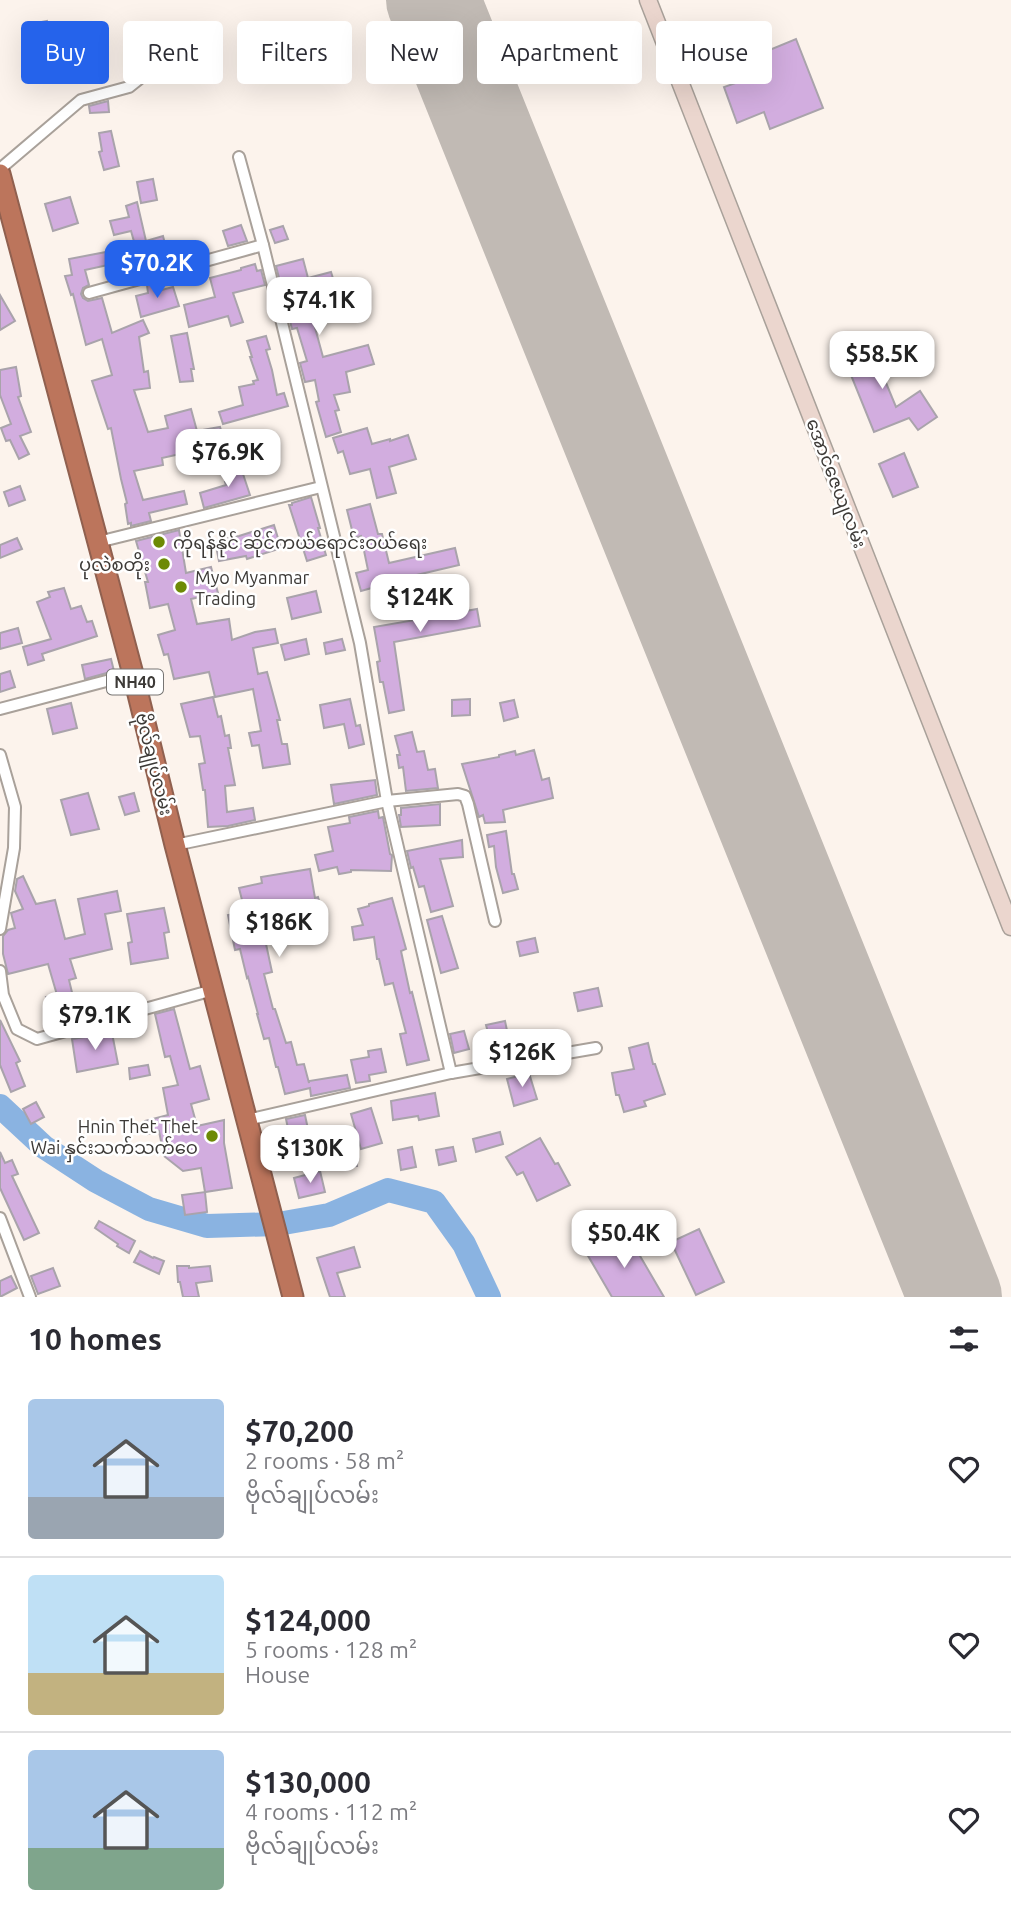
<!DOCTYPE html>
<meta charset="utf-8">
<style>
body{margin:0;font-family:Ubuntu,"Noto Sans Myanmar",sans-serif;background:#f2f2f3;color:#2b2b33;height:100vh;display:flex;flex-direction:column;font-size:26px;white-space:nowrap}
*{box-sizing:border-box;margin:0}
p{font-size:23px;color:#7c7c81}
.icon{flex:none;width:38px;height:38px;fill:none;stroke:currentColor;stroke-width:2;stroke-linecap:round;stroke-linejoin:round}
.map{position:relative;height:1297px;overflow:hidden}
.details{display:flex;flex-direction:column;background:#fff;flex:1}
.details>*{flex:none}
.hud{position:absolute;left:21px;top:21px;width:970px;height:63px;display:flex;gap:14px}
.price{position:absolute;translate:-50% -60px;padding:0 16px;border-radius:14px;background:#fff;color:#222;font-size:23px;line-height:46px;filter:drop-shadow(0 2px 4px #0008)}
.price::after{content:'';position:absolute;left:50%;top:42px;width:21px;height:16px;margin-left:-10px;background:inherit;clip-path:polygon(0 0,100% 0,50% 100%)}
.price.active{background:#2563eb;color:#fff}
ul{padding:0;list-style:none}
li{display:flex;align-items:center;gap:21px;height:175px;padding:0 28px}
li+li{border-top:2px solid #e1e1e2}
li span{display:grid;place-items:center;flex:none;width:196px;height:140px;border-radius:7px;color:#555}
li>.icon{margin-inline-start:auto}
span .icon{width:84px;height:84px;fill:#fffc;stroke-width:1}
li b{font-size:30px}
h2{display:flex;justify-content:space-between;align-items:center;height:84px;padding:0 28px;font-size:30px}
.tag{padding:0 24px;border-radius:7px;background:#fff;box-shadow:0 7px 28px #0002;font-size:24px;line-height:63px}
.tag.active{background:#2563eb;color:#fff}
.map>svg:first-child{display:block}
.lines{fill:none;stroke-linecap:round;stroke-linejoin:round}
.river{stroke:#8ab3e1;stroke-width:24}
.runway{stroke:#c1bab4;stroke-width:94}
.building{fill:#d2addf;stroke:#a9a3ab;stroke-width:2}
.street-casing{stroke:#a9a19a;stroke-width:14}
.secondary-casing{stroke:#a9a19a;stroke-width:19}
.highway-casing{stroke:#90604f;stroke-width:23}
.street{stroke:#fff;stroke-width:10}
.secondary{stroke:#ebd6ce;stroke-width:16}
.highway{stroke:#bc755c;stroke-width:19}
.poi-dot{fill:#6d8a05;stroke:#fff;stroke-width:2.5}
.labels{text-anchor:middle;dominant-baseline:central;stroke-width:5;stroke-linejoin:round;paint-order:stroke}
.shield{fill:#fff;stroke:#777573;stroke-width:2}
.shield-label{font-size:16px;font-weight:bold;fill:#3d3a37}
.street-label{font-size:18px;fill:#3d3a37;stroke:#fff}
.poi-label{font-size:18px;fill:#3d3a37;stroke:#fff;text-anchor:start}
</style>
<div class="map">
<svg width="1011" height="1297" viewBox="0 0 1011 1297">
<rect width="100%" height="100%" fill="#fcf3ec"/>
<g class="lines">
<path class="river" d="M0 1106 44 1147 96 1181 149 1209 207 1226 278 1224 329 1215 388 1190 434 1202 464 1244 489 1297"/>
<path class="runway" d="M433 0 955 1297"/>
</g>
<g class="building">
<path d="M47 21 53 44 36 48 31 24Z"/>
<path d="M205 25 211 55 190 59 184 29Z"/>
<path d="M796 39 823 108 770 129 764 112 737 123 724 87 750 78 743 61Z"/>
<path d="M108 101 109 112 90 113 89 106Z"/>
<path d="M111 131 119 166 104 170 99 152 102 151 99 133Z"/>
<path d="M153 179 157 200 141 203 137 182Z"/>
<path d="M70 197 78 223 53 231 45 204Z"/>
<path d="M137 202 146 241 163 236 167 252 139 259 131 231 114 235 110 221 129 217 126 206Z"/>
<path d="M241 225 247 241 228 246 223 231Z"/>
<path d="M283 226 288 239 275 243 270 230Z"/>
<path d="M106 252 108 265 85 270 89 285 83 288 81 294 83 298 88 301 102 298 112 333 143 320 149 333 139 337 144 372 148 371 150 388 134 390 148 432 168 428 165 416 191 409 197 431 220 427 225 444 162 458 163 465 134 471 143 500 184 491 187 504 149 513 151 521 131 526V523L128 524 125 504 127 503 121 479 111 428 108 429 92 381 112 375 102 339 86 345 73 294 71 295 65 276 72 275 69 259Z"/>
<path d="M303 259 308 278 331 272 343 311 319 318 320 322 314 324 323 357 368 345 374 364 346 372 350 392 334 395 339 410 335 411 341 432 326 437 316 402 319 401 315 380 305 382 300 363 307 361 297 328 292 329 276 266Z"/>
<path d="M255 264 257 271 261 270 265 285 233 293 243 322 231 326 228 316 189 327 184 305 215 297 210 278 241 270V268Z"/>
<path d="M156 283 158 291 173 287 179 306 141 317 136 296 148 293 147 285Z"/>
<path d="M0 295 15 321 0 330Z"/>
<path d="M187 333 194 369H191L193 381 180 382 171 336Z"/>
<path d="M266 336 270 349 266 350 272 370 277 395 284 393 288 406 223 424 219 412 243 405 239 387 254 384 253 381 258 380 250 357H252L247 341Z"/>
<path d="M867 337 896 407 920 391 937 417 918 430 909 418 874 432 840 348Z"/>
<path d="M16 367 21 396 18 397 31 432 20 436 29 454 19 459 10 440 6 441 1 428 11 424 0 395V370Z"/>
<path d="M367 428 372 444 390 439V441L408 435 416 459 389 467 396 493 377 498 370 469 350 474 343 451 338 453 333 438Z"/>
<path d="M904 453 918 487 893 497 879 464Z"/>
<path d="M239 462 250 495 204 508 200 493 226 485 225 482 231 480 228 465Z"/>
<path d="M20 486 25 500 9 506 4 492Z"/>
<path d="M311 497 320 528H318L326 555 307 561 289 505H292V503Z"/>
<path d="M370 504 378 534H382L389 563 455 548 459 565 374 585 375 587 361 591 356 573 368 570 361 536 354 538 347 510Z"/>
<path d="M274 525 281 548 247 559 246 556 219 561 215 541 239 536Z"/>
<path d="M179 530 186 573 211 567 218 593 191 599 197 624 229 619 232 640 255 632 275 629 278 643 253 648 258 674 267 672 280 720H277L282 744H287L290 764 263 768 259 745 252 746 249 733 261 731 253 689 215 697 209 672 174 679 168 654 164 655 158 635 175 630 168 604 150 608 145 582H148L136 541Z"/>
<path d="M17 538 22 549 0 558V545Z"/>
<path d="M462 587 466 611 477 609 480 626 394 642 404 710 389 713 383 682H380L377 662 380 661 374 627 421 619 417 593Z"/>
<path d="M64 588 71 609 81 606 87 622 92 621 97 636 42 654 44 660 28 665 23 647 51 639 37 602 50 597 48 592Z"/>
<path d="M316 591 321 612 292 619 287 598Z"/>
<path d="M18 628 22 643 0 649V633Z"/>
<path d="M306 639 309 654 285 660 281 645Z"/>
<path d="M342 639 345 650 326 654 324 643Z"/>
<path d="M111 659 114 671 85 679 82 665Z"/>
<path d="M10 671 15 687 0 692V674Z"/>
<path d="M213 697 218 717 221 716 225 736 229 735 231 748H228L235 785 225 786 227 812 253 808 255 820 228 826 208 827 205 790H203L199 764 205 763 200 736 190 737 181 704Z"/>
<path d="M350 699 356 726 360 725 364 744 349 748 344 724 324 728 320 705Z"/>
<path d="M470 699V715L452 716V700Z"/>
<path d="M514 700 518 717 504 721 500 703Z"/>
<path d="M71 703 77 728 53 734 47 709Z"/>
<path d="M412 732 417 752 424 751 428 770 435 769 438 788 406 791 403 767 399 768 397 755H400L395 736Z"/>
<path d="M534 750 542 780 549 778 553 798 503 810 505 822 485 823 483 815 479 817 462 764 499 757V755L515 751 516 755Z"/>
<path d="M375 780 377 795 334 804 331 785Z"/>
<path d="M88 793 99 829 71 835 61 800Z"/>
<path d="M134 793 139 811 125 815 119 797Z"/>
<path d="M440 804V825L401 827 399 815H401V808Z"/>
<path d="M378 811 379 818 383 817 390 854 392 855 391 871 351 870V872L339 874 337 867 319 871 315 855 333 851 328 827 350 823 349 817Z"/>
<path d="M506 831 512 874H514L518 889 503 893 496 867 494 846 489 847 487 835Z"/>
<path d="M462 840 463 857 440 859 453 906 431 912 424 886 419 887 413 867 411 868 407 851Z"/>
<path d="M310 869 315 898 318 897 327 932 266 944 272 972 264 974 273 1009H275L286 1043 291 1042 297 1065 304 1064 309 1083V1081L347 1075 350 1088 311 1096 310 1088 285 1094 278 1067H276L269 1038 264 1039 257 1014H258L248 977 247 978 240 949 235 950 228 915 245 912 239 888 262 883 261 877Z"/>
<path d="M23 876 36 904 55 900 65 939 85 934 78 899 117 891 121 911 105 914 112 949 70 959 76 978 69 980 76 1009 51 1015 46 997 57 995 48 964 8 974 3 954V936L8 930 15 928 11 913 23 909 15 891 17 879Z"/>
<path d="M392 898 406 949 401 951 410 993 412 992 429 1060 407 1065 400 1034 406 1033 393 983 385 985 379 959H377L374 937 354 940 352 927 363 925 358 909 369 906V904Z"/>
<path d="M164 908 169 932 164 933 168 958 131 964 128 943 132 942 127 914Z"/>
<path d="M442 916 458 968 441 973 427 920Z"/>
<path d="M535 938 538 952 520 956 517 942Z"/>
<path d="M598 988 602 1006 578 1011 574 993Z"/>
<path d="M174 1009 190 1069 200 1066 209 1099 191 1104 197 1126 224 1120V1143L232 1188 205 1192 201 1168 183 1171 164 1156 159 1131 148 1134 145 1121 168 1115 163 1088 178 1085 170 1056 165 1057 155 1014Z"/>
<path d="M0 1020 20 1061 16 1063 25 1086 11 1092 0 1065Z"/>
<path d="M505 1021 509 1040 491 1044 486 1025Z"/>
<path d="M464 1031 469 1049 454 1053 450 1034Z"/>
<path d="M112 1033 118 1064 77 1072 72 1039Z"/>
<path d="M648 1043 653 1064H655L665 1094 644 1101 646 1106 624 1112 619 1095H616L612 1073 634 1069 629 1048Z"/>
<path d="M381 1049 386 1072 369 1075 370 1081 356 1083 351 1060 369 1057 368 1051Z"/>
<path d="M148 1065 150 1075 130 1079 129 1068Z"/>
<path d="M529 1073 537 1099 514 1106 507 1079Z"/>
<path d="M435 1093 439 1116 419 1120 418 1116 393 1120 391 1101Z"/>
<path d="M36 1102 44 1117 31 1124 23 1109Z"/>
<path d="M371 1108 382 1143 361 1149 351 1114Z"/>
<path d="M305 1115 309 1134 290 1138 286 1119Z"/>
<path d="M500 1132 503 1144 476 1152 473 1139Z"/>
<path d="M540 1138 555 1164 558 1163 570 1185 537 1201 523 1172 517 1175 506 1157Z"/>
<path d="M412 1147 416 1167 401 1170 398 1150Z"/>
<path d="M453 1147 456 1161 439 1165 436 1150Z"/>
<path d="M355 1149 357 1166 338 1167 337 1151Z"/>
<path d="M0 1152 5 1163 12 1160 18 1174 12 1176 39 1233 24 1240 0 1188Z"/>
<path d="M320 1171 325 1192 299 1198 294 1178Z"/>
<path d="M205 1192 207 1212 185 1215 182 1195Z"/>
<path d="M99 1221 135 1241 129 1253 117 1246 118 1244 95 1228Z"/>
<path d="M699 1229 724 1282 696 1295 671 1242Z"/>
<path d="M626 1232 664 1297H612L587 1254Z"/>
<path d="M354 1247 360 1267 337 1273 345 1297H330L317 1258Z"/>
<path d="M140 1251 153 1258 154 1257 164 1261 159 1274 134 1262Z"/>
<path d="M177 1266H189V1268L210 1266 212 1281 196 1283 199 1297H183L180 1282H178Z"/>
<path d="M53 1268 60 1286 38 1294 31 1276Z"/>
<path d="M11 1276 17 1288 0 1297V1281Z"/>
</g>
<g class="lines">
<g class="street-casing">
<g id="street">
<path d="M239 157 263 245 360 643 387 801 451 1073"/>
<path d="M0 169 81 100 129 87 139 79 146 56"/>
<path d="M89 293 263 245"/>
<path d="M98 542 321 487"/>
<path d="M0 709 133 674"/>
<path d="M0 755 15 807 14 848 0 929"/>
<path d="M175 845 387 801 458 794 465 796 468 804 495 921"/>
<path d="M0 971 3 995 17 1029 37 1039 213 990"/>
<path d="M247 1120 451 1073 596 1048"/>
<path d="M0 1218 30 1297"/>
</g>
</g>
<g class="secondary-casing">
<path id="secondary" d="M648 0 1011 927"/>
</g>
<g class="highway-casing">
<path id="highway" d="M0 174 133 674 175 845 293 1297"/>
</g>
<use href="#street" class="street"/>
<use href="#secondary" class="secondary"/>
<use href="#highway" class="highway"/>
</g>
<g class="poi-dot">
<circle cx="159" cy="542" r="7"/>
<circle cx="164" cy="564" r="7"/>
<circle cx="181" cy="587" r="7"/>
<circle cx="212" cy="1136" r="7"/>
</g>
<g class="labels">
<rect class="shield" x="107" y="669.5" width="56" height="25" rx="5"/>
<g class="shield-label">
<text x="135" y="682">NH40</text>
</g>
<g class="street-label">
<text transform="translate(837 483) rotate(69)">အောင်ဇေယျလမ်း</text>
<text transform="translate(155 764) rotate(76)">ဗိုလ်ချုပ်လမ်း</text>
</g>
<g class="poi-label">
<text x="173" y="542">ကိုရန်နိုင် ဆိုင်ကယ်ရောင်းဝယ်ရေး</text>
<text x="150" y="564" text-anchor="end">ပုလဲစတိုး</text>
<text x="195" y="577">Myo Myanmar<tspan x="195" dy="21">Trading</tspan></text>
<text x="198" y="1126" text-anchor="end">Hnin Thet Thet<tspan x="198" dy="21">Wai နှင်းသက်သက်ဝေ</tspan></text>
</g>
</g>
</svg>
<b class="price active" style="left:157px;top:300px">$70.2K</b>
<b class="price" style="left:319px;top:337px">$74.1K</b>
<b class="price" style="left:882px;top:391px">$58.5K</b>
<b class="price" style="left:228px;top:489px">$76.9K</b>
<b class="price" style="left:420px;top:634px">$124K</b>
<b class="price" style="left:279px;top:959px">$186K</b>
<b class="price" style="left:95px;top:1052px">$79.1K</b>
<b class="price" style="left:522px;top:1089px">$126K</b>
<b class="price" style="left:310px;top:1185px">$130K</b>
<b class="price" style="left:624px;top:1270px">$50.4K</b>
<div class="hud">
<a class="tag active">Buy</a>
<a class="tag">Rent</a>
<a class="tag">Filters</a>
<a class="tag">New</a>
<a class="tag">Apartment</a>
<a class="tag">House</a>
</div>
</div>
<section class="details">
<h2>10 homes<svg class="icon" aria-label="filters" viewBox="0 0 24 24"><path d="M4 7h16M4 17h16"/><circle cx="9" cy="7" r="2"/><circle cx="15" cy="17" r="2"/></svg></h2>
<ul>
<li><span style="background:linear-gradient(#a9c7e8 70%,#9aa5b1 0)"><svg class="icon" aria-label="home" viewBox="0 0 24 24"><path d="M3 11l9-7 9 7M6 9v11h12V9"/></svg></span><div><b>$70,200</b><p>2 rooms · 58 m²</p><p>ဗိုလ်ချုပ်လမ်း</p></div><svg class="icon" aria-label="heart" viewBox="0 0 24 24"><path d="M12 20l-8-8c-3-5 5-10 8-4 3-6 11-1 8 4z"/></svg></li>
<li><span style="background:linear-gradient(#bfe0f5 70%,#c2b280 0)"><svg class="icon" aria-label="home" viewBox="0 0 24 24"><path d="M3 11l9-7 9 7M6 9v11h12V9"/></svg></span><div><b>$124,000</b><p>5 rooms · 128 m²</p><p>House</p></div><svg class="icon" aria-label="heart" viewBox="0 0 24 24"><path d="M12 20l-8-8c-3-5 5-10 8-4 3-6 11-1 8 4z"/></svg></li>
<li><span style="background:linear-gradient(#a9c7e8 70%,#7fa58c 0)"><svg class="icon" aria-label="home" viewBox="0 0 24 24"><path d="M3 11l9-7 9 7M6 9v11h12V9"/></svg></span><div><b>$130,000</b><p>4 rooms · 112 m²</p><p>ဗိုလ်ချုပ်လမ်း</p></div><svg class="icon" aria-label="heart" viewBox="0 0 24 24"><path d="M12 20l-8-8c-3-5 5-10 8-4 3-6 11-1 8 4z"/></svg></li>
</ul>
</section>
